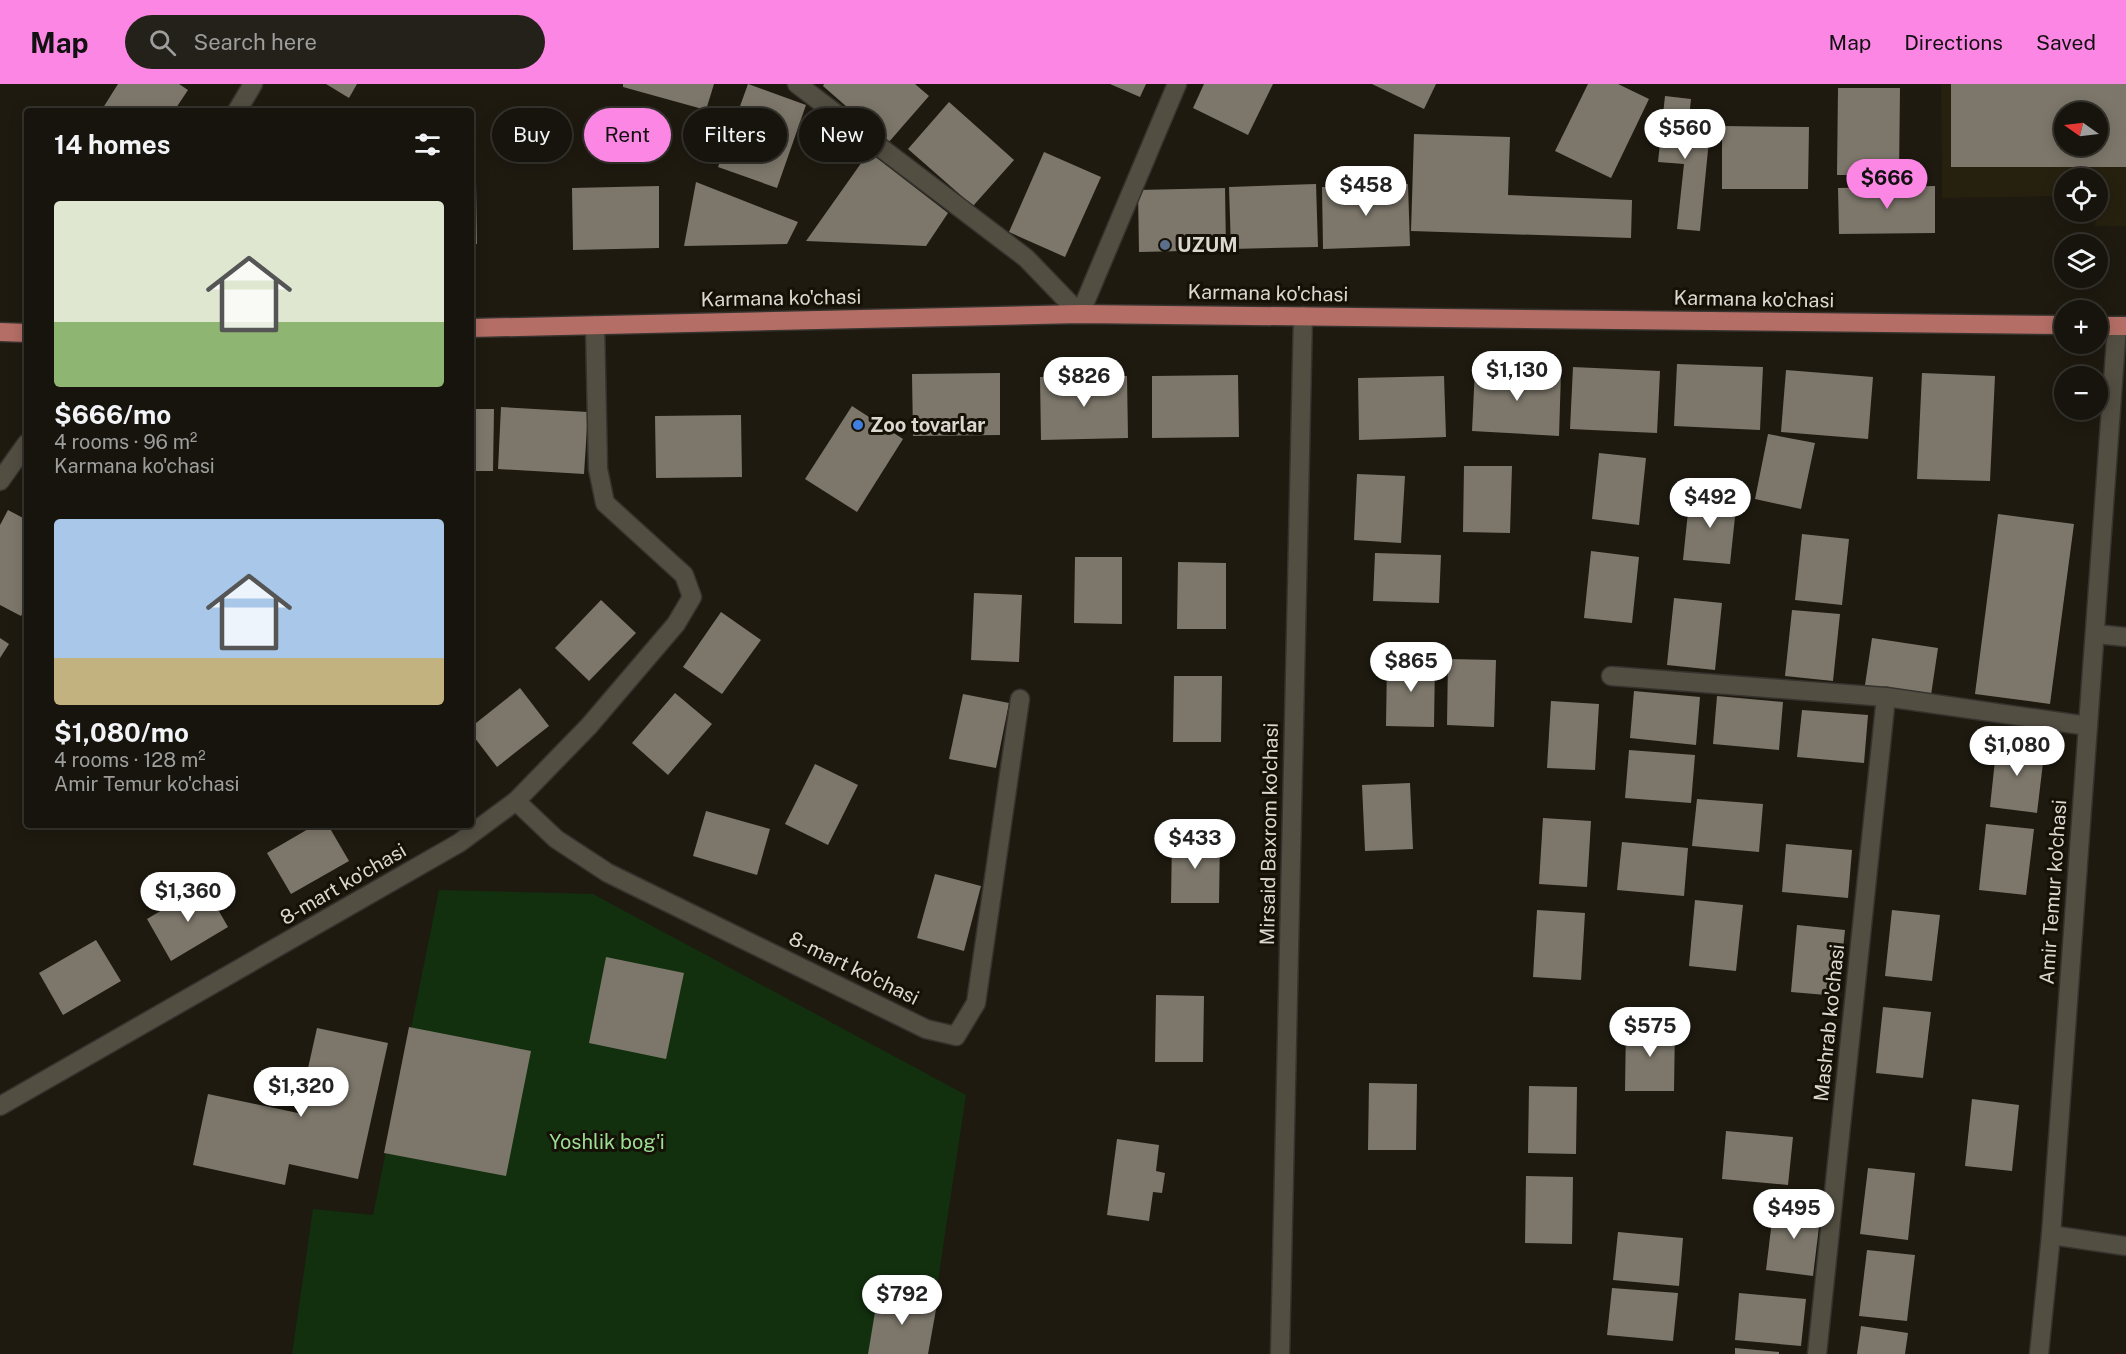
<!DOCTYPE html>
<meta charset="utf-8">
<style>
body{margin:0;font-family:"Public Sans",sans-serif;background:#23211a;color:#f1f3f6;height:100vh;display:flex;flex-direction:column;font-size:22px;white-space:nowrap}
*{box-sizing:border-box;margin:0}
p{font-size:20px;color:#9e9e9d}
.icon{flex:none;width:33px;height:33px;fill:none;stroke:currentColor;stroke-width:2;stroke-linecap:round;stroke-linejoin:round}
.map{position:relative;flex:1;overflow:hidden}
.side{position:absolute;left:24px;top:24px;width:450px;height:720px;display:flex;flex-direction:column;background:#16140c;border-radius:6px;box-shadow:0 3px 15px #0003,0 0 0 2px #35332d}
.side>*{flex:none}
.top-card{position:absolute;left:492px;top:24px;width:570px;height:54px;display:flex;gap:12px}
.needle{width:39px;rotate:284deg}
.tools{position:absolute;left:2054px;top:18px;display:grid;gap:12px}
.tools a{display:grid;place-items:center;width:54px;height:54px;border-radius:50%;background:#16140c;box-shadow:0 3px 15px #0003,0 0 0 2px #35332d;font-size:30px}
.price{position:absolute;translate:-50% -51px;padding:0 14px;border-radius:21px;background:#fff;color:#222;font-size:20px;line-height:39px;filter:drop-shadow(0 2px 3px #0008)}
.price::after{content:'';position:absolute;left:50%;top:36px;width:18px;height:14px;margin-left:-9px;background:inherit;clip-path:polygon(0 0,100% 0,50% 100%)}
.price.current{background:#fc86e4;color:#111}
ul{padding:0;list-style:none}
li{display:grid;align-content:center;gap:12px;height:318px;padding:0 30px}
li span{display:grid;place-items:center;height:186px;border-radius:6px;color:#555}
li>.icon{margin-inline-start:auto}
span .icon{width:108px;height:108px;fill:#fffc;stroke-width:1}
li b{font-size:26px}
h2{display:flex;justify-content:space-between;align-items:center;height:72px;padding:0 30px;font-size:26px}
.chip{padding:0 21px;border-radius:27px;background:#16140c;box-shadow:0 3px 15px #0003,0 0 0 2px #35332d;font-size:21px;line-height:54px}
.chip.current{background:#fc86e4;color:#111}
header{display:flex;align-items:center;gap:36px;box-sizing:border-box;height:84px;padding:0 30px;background:#fc86e4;color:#111}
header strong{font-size:28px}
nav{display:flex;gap:33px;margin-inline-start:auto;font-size:21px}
.search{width:420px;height:54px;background:#23211a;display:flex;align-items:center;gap:15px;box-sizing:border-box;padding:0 21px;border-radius:33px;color:#9e9e9d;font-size:22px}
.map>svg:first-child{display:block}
.built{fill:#26200f;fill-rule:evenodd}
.green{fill:#122f0e}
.building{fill:#7d776b;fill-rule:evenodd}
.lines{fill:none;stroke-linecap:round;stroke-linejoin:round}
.minor-casing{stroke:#36332f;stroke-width:21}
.major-casing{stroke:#36332f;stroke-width:21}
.minor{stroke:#534e42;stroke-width:18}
.major{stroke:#b46e65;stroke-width:18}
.service-dot{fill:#5c6f8a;stroke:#151107;stroke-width:2}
.shop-dot{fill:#3f7fe0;stroke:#151107;stroke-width:2}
.labels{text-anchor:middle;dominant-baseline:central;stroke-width:6;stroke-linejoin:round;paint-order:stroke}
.poi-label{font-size:20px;font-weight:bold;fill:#dbd8d1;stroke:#151107;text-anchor:start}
.street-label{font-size:20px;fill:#dbd8d1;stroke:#151107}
.park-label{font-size:20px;fill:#9cde93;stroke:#151107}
</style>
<header>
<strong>Map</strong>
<div class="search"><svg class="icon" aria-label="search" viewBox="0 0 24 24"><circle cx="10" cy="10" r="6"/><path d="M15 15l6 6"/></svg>Search here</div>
<nav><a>Map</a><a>Directions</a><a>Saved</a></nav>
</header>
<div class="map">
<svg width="2126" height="1270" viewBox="0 0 2126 1270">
<rect width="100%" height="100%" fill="#1e1a10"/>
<path class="built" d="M1941 0H2126V142H2095L2097 94H2064V112L1942 114ZM2064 28H2097V62H2064Z"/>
<path class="green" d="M439 806 593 810 966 1011 927 1270H292L313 1125 373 1131Z"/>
<g class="building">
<path d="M118 0H179L188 6 174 27H101Z"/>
<path d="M326 0H357L349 14Z"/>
<path d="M623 0H714L706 26 623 3Z"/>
<path d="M748 0 806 21 777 104 718 83Z"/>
<path d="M824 0H915L929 12 888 59 823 2Z"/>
<path d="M1110 0H1146L1140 13Z"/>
<path d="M1204 0H1273L1248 51 1193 24Z"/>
<path d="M1372 0H1436L1424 25Z"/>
<path d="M1588 0H1618L1649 15 1611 94 1555 67Z"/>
<path d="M1951 0H2126V83H1951ZM2064 28H2097V62H2064Z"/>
<path d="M1838 4H1900L1899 91H1837Z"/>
<path d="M1665 12 1691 15 1687 54 1709 56 1700 147 1677 145 1684 80 1658 78Z"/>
<path d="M949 18 1014 76 973 122 908 65Z"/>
<path d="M1722 42 1809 43 1808 105H1722Z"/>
<path d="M1414 50 1510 53 1508 111 1632 116 1631 154 1411 147Z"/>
<path d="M869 68 948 129 926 162 806 157Z"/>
<path d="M1044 68 1101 93 1065 173 1009 148Z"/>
<path d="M471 98H476L477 160H471Z"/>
<path d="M696 98 798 138 787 160 684 162Z"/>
<path d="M1316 100 1318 163 1231 165 1229 103Z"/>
<path d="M1408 100 1410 162 1323 165 1322 103Z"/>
<path d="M659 102V164L573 166 572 104Z"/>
<path d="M1935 102V149L1839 150 1838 104Z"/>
<path d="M1225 104 1226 166 1139 168 1138 106Z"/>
<path d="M1677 280 1763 283 1760 346 1674 342Z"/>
<path d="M1573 283 1660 287 1657 349 1570 345Z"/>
<path d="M1475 285 1561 289 1559 352 1472 347Z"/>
<path d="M1786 286 1873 293 1868 355 1781 348Z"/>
<path d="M1000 289V351L913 352 912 290Z"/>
<path d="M1922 289 1995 292 1990 397 1917 395Z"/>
<path d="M1238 291 1239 353 1152 354V292Z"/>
<path d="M1127 292 1128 354 1041 356 1040 293Z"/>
<path d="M1444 292 1446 353 1359 356 1358 294Z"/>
<path d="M852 322 903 355 857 428 805 395Z"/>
<path d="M501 323 588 328 584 390 498 385Z"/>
<path d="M471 325H494L493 387H471Z"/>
<path d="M741 331 742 393 656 394 655 332Z"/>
<path d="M1768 350 1815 359 1801 425 1755 415Z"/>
<path d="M1599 369 1646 374 1639 441 1592 435Z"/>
<path d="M1464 382H1512L1510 449 1463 448Z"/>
<path d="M1357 390 1405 392 1401 459 1354 456Z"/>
<path d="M1690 409 1737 414 1730 480 1683 476Z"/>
<path d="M8 426 27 436V521L21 532 0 521V441Z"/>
<path d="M1998 430 2074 440 2050 620 1975 610Z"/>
<path d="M1802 450 1849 455 1842 521 1795 516Z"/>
<path d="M1591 467 1639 473 1632 539 1584 534Z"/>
<path d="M1375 469 1441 471 1439 519 1373 517Z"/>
<path d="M1075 473H1122V540L1074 539Z"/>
<path d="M1178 478 1226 479V545H1177Z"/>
<path d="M974 509 1022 511 1019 578 971 576Z"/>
<path d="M1674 514 1722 519 1715 586 1667 581Z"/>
<path d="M601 516 636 549 589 597 555 564Z"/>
<path d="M1792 526 1840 530 1833 597 1785 592Z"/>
<path d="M721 528 761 556 722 610 683 583Z"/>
<path d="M0 554 9 560 0 574Z"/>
<path d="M1872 554 1938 564 1931 611 1865 601Z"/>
<path d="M1448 575 1496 576 1494 643 1447 641Z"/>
<path d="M1387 576H1435L1434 643 1386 642Z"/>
<path d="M1174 592H1222L1221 658H1173Z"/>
<path d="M520 604 549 642 497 683 471 649V643Z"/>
<path d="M1634 607 1700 613 1696 661 1630 654Z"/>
<path d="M675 609 712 640 668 691 632 659Z"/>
<path d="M963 610 1009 619 996 684 949 675Z"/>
<path d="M1717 612 1783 618 1779 666 1713 660Z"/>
<path d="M1551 617 1599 620 1595 686 1547 684Z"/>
<path d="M1802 626 1868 631 1864 679 1797 673Z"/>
<path d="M1997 657 2045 662 2037 729 1990 723Z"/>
<path d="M1629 666 1695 671 1691 719 1625 714Z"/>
<path d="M815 680 858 701 828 761 785 740Z"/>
<path d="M1410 699 1413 765 1365 767 1362 701Z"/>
<path d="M1697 715 1763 720 1759 768 1692 762Z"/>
<path d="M706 727 770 745 757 791 693 772Z"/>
<path d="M1543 734 1591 737 1587 803 1539 800Z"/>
<path d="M1986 740 2034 745 2026 811 1979 806Z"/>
<path d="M315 741H328L349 777 291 810 267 769Z"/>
<path d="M1172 752 1220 753 1219 819H1171Z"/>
<path d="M1622 758 1688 764 1684 812 1617 806Z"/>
<path d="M1786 760 1852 766 1848 814 1782 808Z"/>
<path d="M935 790 981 802 964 867 917 854Z"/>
<path d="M204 801 228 843 171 877 147 835Z"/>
<path d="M1695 816 1743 821 1736 887 1689 882Z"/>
<path d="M1537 826 1585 829 1581 896 1533 893Z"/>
<path d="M1892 826 1940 831 1932 897 1885 892Z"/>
<path d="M1797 841 1845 846 1838 912 1791 908Z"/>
<path d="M96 856 121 897 63 931 39 889Z"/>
<path d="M606 873 684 889 666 975 589 959Z"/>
<path d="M1156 911 1204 912 1203 978H1155Z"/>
<path d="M1883 923 1931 928 1923 994 1876 989Z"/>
<path d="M1626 940 1675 941 1674 1007H1625Z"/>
<path d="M409 943 531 967 506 1092 384 1069Z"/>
<path d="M317 944 388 959 358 1095 289 1080 285 1101 193 1081 208 1010 298 1029Z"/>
<path d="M1369 999 1417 1000 1416 1066H1368Z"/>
<path d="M1529 1002 1577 1003 1576 1070 1528 1069Z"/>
<path d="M1972 1015 2019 1021 2012 1087 1965 1082Z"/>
<path d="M1726 1047 1793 1053 1788 1101 1722 1095Z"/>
<path d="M1117 1055 1159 1061 1156 1087 1165 1089 1162 1109 1153 1108 1149 1137 1107 1131Z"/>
<path d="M1868 1084 1915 1089 1908 1156 1860 1150Z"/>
<path d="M1526 1092 1573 1093 1572 1160 1525 1159Z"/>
<path d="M1774 1120 1821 1126 1813 1192 1766 1186Z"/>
<path d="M1618 1148 1683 1154 1679 1202 1613 1196Z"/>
<path d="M1867 1166 1915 1171 1907 1237 1859 1232Z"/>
<path d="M1612 1204 1678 1209 1673 1257 1607 1251Z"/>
<path d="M1739 1209 1806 1215 1801 1262 1735 1256Z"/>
<path d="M878 1210 937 1220 928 1270H868Z"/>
<path d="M1861 1242 1908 1249 1905 1270H1857Z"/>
<path d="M1735 1264 1779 1268V1270H1735Z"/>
</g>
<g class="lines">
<g class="minor-casing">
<g id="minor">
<path d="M797 0 1026 174 1080 230 1177 0"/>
<path d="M237 27 253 0"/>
<path d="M0 397 27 359"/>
<path d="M2096 550 2126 553"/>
<path d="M1611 592 1886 613 2088 642"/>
<path d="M516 717 556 755 608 789 926 945 956 952 976 919 1020 615"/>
<path d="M0 1022 459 759 516 717 589 642 676 540 692 513 684 491 605 419 598 385 595 241"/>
<path d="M2051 1151 2126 1162"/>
<path d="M1280 1270 1303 232"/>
<path d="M1817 1270 1886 613"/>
<path d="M2039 1270 2051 1151 2117 242"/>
</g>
</g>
<g class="major-casing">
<g id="major">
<path d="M2097 242H2126"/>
<path d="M471 244 1080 230 2064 241"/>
<path d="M0 248 27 249"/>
</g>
</g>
<use href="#minor" class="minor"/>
<use href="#major" class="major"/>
</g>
<circle class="service-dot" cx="1165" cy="161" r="6"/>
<circle class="shop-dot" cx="858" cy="341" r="6"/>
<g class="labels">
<g class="poi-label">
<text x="1177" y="161">UZUM</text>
<text x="870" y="341">Zoo tovarlar</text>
</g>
<g class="street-label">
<text transform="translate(1268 209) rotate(1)">Karmana ko'chasi</text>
<text transform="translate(781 214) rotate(-1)">Karmana ko'chasi</text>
<text transform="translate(1754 215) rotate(1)">Karmana ko'chasi</text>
<text transform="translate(1269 750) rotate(-89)">Mirsaid Baxrom ko'chasi</text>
<text transform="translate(343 800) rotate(-30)">8-mart ko'chasi</text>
<text transform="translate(2053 808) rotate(-86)">Amir Temur ko'chasi</text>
<text transform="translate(854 884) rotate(26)">8-mart ko'chasi</text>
<text transform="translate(1829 939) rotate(-84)">Mashrab ko'chasi</text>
</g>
<g class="park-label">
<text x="607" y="1058">Yoshlik bog'i</text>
</g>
</g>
</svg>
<div class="tools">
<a><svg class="needle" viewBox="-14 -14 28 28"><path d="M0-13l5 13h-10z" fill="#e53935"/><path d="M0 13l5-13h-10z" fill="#9e9e9d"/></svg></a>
<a><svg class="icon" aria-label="locate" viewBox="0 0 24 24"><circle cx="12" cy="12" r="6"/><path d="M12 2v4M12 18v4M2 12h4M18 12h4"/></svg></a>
<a><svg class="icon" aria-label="layers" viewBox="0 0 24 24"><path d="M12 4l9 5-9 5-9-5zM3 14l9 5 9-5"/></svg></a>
<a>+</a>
<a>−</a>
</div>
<b class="price" style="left:1685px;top:76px">$560</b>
<b class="price current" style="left:1887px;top:126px">$666</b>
<b class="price" style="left:1366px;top:133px">$458</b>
<b class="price" style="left:1517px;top:318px">$1,130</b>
<b class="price" style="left:1084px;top:324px">$826</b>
<b class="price" style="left:1710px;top:445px">$492</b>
<b class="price" style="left:1411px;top:609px">$865</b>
<b class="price" style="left:2017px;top:693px">$1,080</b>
<b class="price" style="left:1195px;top:786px">$433</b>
<b class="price" style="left:188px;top:839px">$1,360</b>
<b class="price" style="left:1650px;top:974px">$575</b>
<b class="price" style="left:301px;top:1034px">$1,320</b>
<b class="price" style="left:1794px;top:1156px">$495</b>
<b class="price" style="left:902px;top:1242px">$792</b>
<div class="top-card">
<a class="chip">Buy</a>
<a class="chip current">Rent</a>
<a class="chip">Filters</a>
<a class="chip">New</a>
</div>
<section class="side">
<h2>14 homes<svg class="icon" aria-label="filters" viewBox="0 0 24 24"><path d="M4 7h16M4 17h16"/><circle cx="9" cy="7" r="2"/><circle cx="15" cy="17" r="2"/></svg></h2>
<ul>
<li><span style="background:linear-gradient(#dfe7d0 65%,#8fb573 0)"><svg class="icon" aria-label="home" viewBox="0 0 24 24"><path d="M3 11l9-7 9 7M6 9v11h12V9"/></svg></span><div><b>$666/mo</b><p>4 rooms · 96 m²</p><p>Karmana ko'chasi</p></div></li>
<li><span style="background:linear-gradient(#a9c7e8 75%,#c2b280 0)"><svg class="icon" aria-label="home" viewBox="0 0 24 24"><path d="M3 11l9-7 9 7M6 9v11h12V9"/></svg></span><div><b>$1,080/mo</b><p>4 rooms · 128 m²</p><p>Amir Temur ko'chasi</p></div></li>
</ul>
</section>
</div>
